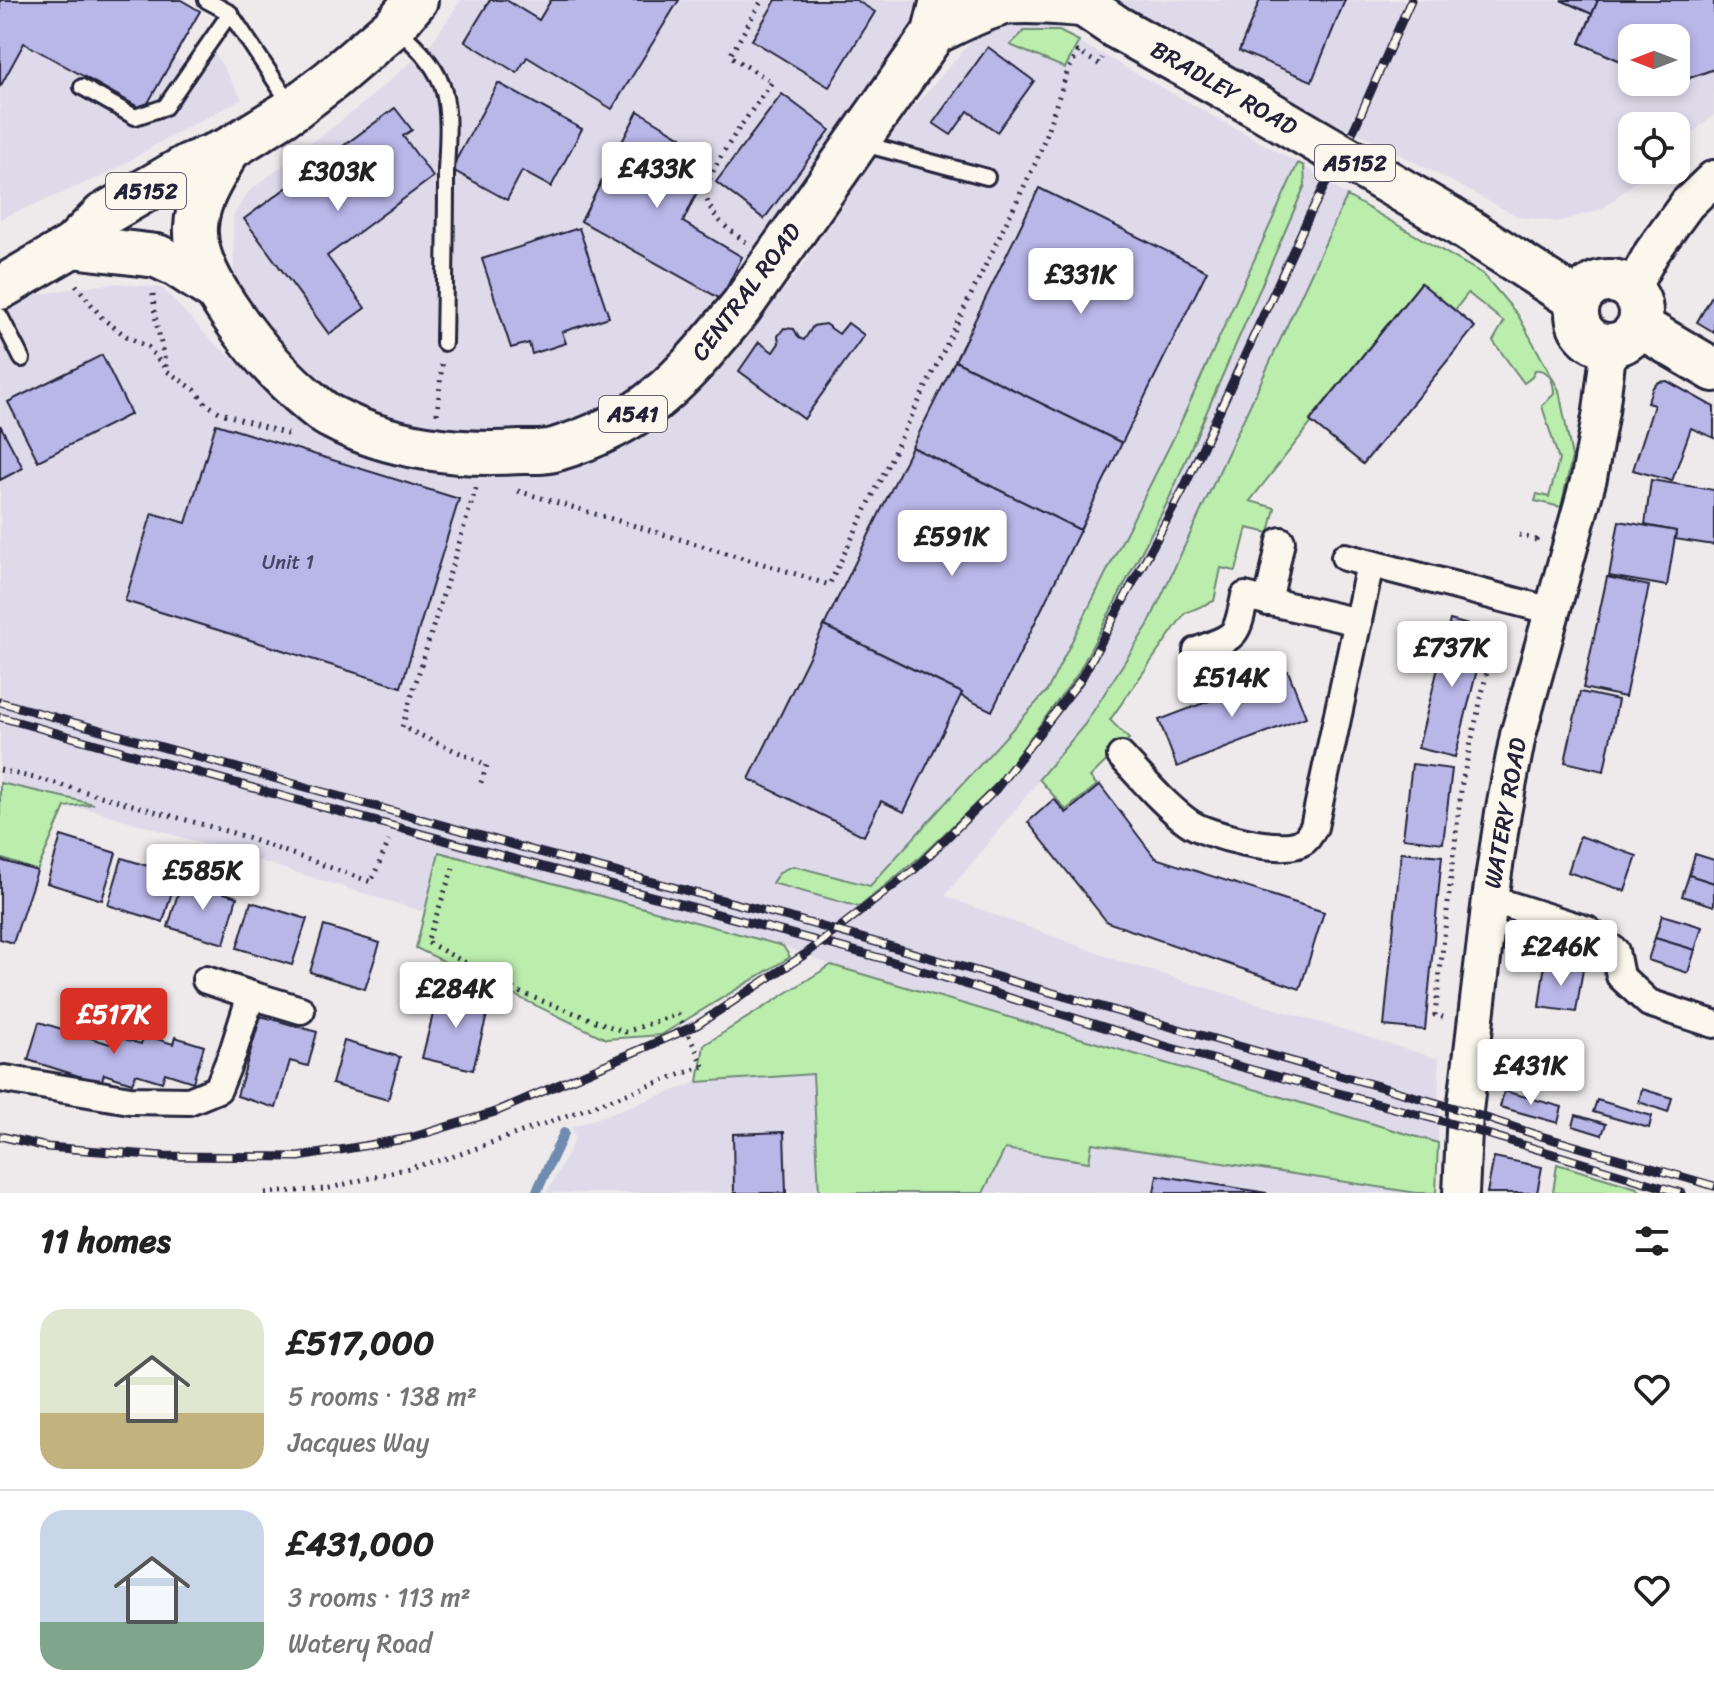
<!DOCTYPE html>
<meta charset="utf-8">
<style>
body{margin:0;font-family:Sriracha,sans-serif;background:#f6f6f6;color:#222;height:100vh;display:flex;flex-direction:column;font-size:30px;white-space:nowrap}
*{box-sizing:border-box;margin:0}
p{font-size:26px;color:#767676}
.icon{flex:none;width:44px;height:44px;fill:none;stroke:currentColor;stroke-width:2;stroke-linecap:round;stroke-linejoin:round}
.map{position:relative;height:1193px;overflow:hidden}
.details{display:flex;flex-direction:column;background:#fff;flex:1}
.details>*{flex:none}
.needle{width:52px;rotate:270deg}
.controls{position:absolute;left:1618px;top:24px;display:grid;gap:16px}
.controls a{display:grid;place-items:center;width:72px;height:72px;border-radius:16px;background:#fff;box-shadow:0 4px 12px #0003;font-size:40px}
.price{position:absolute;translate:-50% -68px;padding:0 18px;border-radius:8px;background:#fff;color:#222;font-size:26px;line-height:52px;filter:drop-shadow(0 2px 4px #0008)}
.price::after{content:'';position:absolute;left:50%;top:48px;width:24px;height:18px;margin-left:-12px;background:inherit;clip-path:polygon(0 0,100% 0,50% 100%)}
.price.active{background:#d93025;color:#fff}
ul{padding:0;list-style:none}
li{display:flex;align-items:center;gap:24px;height:200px;padding:0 40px}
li+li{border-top:2px solid #e0e0e0}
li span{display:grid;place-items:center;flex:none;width:224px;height:160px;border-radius:24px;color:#555}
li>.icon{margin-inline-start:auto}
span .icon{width:96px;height:96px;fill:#fffc;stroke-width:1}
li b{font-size:34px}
h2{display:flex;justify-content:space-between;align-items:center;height:96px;padding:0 40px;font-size:34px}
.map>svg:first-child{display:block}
.built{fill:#dedaea;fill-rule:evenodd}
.green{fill:#bbedad;stroke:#6e8874;stroke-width:2}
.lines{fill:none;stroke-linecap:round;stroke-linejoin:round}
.stream{stroke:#6f8bb0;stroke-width:10}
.building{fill:#b9b6e8;stroke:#22223b;stroke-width:2}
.service-casing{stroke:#22223b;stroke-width:20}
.minor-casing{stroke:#22223b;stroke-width:32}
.tertiary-casing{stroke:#22223b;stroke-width:40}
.primary-casing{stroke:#22223b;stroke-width:48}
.path{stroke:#22223b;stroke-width:5;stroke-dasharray:2 6;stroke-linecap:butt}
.service{stroke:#fbf7ec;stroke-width:14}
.minor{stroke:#fbf7ec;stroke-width:26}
.tertiary{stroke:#fbf7ec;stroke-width:34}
.primary{stroke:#fbf7ec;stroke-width:42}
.rail-casing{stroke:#22223b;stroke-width:9}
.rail{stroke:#fbf7ec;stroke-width:6;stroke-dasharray:18;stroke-linecap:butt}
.primary-bridge-casing{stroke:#22223b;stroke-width:48;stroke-linecap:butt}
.path-bridge{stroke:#22223b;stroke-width:5;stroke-dasharray:2 6;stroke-linecap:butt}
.primary-bridge{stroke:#fbf7ec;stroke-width:42}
.labels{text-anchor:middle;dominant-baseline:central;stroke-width:6;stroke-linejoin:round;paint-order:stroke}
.number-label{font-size:20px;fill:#484766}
.shield{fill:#fbf7ec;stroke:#636270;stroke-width:2}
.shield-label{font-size:22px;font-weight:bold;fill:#22223b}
.street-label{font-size:24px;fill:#22223b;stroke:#fbf7ec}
</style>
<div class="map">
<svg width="1714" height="1193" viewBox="0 0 1714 1193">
<rect width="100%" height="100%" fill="#eeeaeb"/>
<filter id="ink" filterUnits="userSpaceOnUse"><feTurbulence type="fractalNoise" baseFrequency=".0125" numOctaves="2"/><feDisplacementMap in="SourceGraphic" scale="16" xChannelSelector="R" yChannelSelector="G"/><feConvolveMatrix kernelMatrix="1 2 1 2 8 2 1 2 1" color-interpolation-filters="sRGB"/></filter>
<g filter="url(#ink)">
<g class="built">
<path d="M0 0H181L200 11 174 58 202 72 215 53 242 99 169 137 107 174 0 219Z"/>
<path d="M461 0H925L926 6 852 123 725 304 757 322 796 275 885 141 986 24 1036 18 1298 163 1175 435 1047 691 870 886 794 866 860 907 920 857 995 785 1077 675 1168 501 1305 185 1304 166 1347 196 1148 625 1085 724 945 896 1119 961 1439 1059 1438 1143 831 965 783 946 439 852 424 912 93 810 65 807 0 793V302L82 287 119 283 162 288 212 341 294 411 372 425 316 394 266 331 234 281 233 216 248 192 364 103 430 45Z"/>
<path d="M1113 0H1714V115L1676 147V126H1632V170H1649L1602 209 1558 222 1519 217 1371 139 1308 111 1234 65 1126 9ZM1632 38H1676V82H1632Z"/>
<path d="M781 1035 1089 1162 1092 1143 1417 1193H547L575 1139 572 1127 698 1082Z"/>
</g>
<g class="green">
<path d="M1024 31H1059L1079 41 1065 68 1010 45Z"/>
<path d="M1298 163 1304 166 1305 185 1168 501 1077 675 995 785 920 857 859 907 772 883C778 873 782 869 794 866L870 886 1047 691 1175 435Z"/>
<path d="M1347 196 1483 274 1518 315 1559 390 1572 457 1561 507 1535 501 1537 494 1549 497 1559 460 1542 406 1554 394C1554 382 1549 368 1535 370L1532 377 1524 383 1493 341 1504 322 1468 293 1455 310 1421 283 1310 420 1312 422 1250 501 1275 508 1269 533 1247 528 1236 571 1221 568 1214 601 1185 613 1110 720 1129 739 1090 777 1097 785 1066 810 1039 779 1085 724 1148 625Z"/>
<path d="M0 783 94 804 65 807 37 871 0 858Z"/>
<path d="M439 852 783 946 790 957 661 1035 606 1039 416 948Z"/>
<path d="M831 965 1438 1143 1436 1193H1417L1092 1143 1089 1162 1005 1149 983 1193H819L813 1074 698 1082 704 1045Z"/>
<path d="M1557 1164 1637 1188 1642 1193H1553Z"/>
</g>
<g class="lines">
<path class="stream" d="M536 1193 564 1133"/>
</g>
<g class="building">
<path d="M0 0H181L200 11 144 110 24 43 0 87Z"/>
<path d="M490 0H506L539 20 551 0H679L612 109 527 57 517 73 465 41Z"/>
<path d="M776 0H856L875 12 829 87 752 40Z"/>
<path d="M1260 0H1345L1312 81 1239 51Z"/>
<path d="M1561 0H1714V69L1673 84 1669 82H1676V38H1632V66L1580 43 1592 14Z"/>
<path d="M1561 0H1598L1592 14Z"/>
<path d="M1598 0H1714V69L1673 84 1669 82H1676V38H1632V66L1580 43Z"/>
<path d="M988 47 1034 81 997 132 968 111 951 135 933 123Z"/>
<path d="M498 83 582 129 551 187 522 171 507 200 451 169Z"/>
<path d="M782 94 830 130 764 219 716 182Z"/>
<path d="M395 108 412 130 403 136 433 177 327 256 365 308 329 334 244 219Z"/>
<path d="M638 111 681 137 664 172 699 188 683 222 742 257 721 299 581 221Z"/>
<path d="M1039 188 1207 271 1122 443 955 361Z"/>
<path d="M579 228 609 317 562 332 566 343 532 354 529 343 511 348 482 259Z"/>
<path d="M1421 283 1475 327 1363 464 1310 421Z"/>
<path d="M1714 292V332L1697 322Z"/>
<path d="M848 323 864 335 804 419 739 371 759 342 773 352 779 343 778 336 784 328 794 329 799 338 804 340 813 326 825 324 839 334Z"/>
<path d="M102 355 131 414 38 461 8 402Z"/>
<path d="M955 361 1122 443 1080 530 912 447Z"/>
<path d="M1667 381 1714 407V438L1691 428 1672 481 1633 470 1654 405 1647 403 1653 387 1659 382Z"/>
<path d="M216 424 459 499 401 687 125 601 152 513 186 523Z"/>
<path d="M0 425 23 468 0 480Z"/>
<path d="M912 447 1080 530 992 711 961 696 962 693 824 626Z"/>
<path d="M1651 480 1714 490V545L1675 539 1676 531 1645 525Z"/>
<path d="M1619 521 1676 531 1667 586 1609 576Z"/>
<path d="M1607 577 1649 586 1625 697 1583 688Z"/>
<path d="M1450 620 1487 630 1455 757 1418 748Z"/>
<path d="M824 626 962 693 904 812 881 801 864 836 749 779Z"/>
<path d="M1288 671 1306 717 1177 767 1159 720Z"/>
<path d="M1580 692 1618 700 1604 771 1565 762Z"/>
<path d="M1412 764 1452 769 1443 843 1403 838Z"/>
<path d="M1100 785 1155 858 1324 912 1300 989 1107 922 1028 822 1054 799 1066 813Z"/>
<path d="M61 836 116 853 102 900 47 883Z"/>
<path d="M1580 836 1637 856 1625 891 1568 872Z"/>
<path d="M1401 852 1442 856 1425 1030 1384 1026Z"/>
<path d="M1695 854 1714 860V883L1689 875Z"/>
<path d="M122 858 177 875 163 922 108 905Z"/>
<path d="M0 860 37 871 13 943 0 939Z"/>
<path d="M1689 875 1714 883V906L1682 896Z"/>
<path d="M182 880 237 897 224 944 168 927Z"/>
<path d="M251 902 307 919 292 965 237 948Z"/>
<path d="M1662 915 1702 927 1695 950 1655 938Z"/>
<path d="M324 926 380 943 365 989 310 972Z"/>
<path d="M1655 938 1695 950 1688 973 1648 960Z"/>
<path d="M1545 963 1583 969 1576 1012 1539 1007Z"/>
<path d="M439 990 490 1003 473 1070 422 1058Z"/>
<path d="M261 1016 317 1032 308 1066 290 1061 276 1108 237 1096Z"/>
<path d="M39 1022 110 1044 112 1035 141 1044 144 1035 173 1044 175 1037 204 1046 193 1082 165 1073 162 1082 136 1074 132 1083 104 1074 101 1083 28 1060Z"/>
<path d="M344 1041 400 1057 388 1100 332 1084Z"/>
<path d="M1642 1089 1672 1098 1668 1112 1639 1102Z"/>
<path d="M1504 1091 1562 1107 1558 1123 1500 1107Z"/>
<path d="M1597 1100 1652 1116 1649 1128 1593 1112Z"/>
<path d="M1576 1115 1606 1124 1602 1135 1573 1126Z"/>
<path d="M784 1132 786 1193H734L733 1134Z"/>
<path d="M1494 1157 1542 1167 1537 1193H1487Z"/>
<path d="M1157 1175 1267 1193H1154Z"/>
</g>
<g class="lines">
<g class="service-casing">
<g id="service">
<path d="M206 0 230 13"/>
<path d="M397 29C416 45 438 67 444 92 450 117 447 146 446 172 446 229 445 286 444 343"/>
<path d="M82 87 135 117 165 107 230 13 291 105"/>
<path d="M860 143 987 177"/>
<path d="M0 316 22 359"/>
</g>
</g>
<g class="minor-casing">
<g id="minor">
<path d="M1345 557 1552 611"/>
<path d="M1268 602 1281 541"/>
<path d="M1197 651C1237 635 1236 639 1245 596L1358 622"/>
<path d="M1121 756C1142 778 1163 804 1188 822 1205 835 1284 855 1302 842 1307 840 1311 832 1314 827L1370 564"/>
<path d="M1490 899 1587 930 1615 951 1620 976 1649 1003 1714 1024"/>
<path d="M251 995 301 1010"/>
<path d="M5 1079 130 1100 189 1101 218 1089 233 1052 251 995 206 980"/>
</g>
</g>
<g class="tertiary-casing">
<g id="tertiary">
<path d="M1631 290 1652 252 1687 204 1714 178"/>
<path d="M1461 1193 1465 1111 1490 899 1503 813 1518 735 1589 478 1601 411 1609 346"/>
</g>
</g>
<g class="primary-casing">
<g id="primary">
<path d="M1076 0 1116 27 1259 107"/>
<path d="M934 33C957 22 980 9 1005 3 1029 0 1056 3 1081 5"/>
<path d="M229 149C216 173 197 199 196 227 194 256 215 291 232 315 255 348 281 378 313 404 319 409 326 415 333 418 389 448 459 456 521 452 533 452 546 453 557 449 593 438 630 421 659 396 690 370 715 338 741 307L934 33 942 0"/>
<path d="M1451 219 1578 301"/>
<path d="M72 246 157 256 176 265 216 291"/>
<circle cx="1609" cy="313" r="32"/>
<path d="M0 288 72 246 103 215 189 165 229 149 293 109 331 80 394 26 416 0"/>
<path d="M1639 326 1714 370"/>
</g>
</g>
<g class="path">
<path d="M746 242C729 230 710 217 706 195 703 173 758 103 772 82L730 56 762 0"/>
<path d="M76 285 103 319 126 336 148 347 167 371 195 390 206 404 221 413 290 435"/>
<path d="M153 294 155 316 167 371"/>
<path d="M437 414 442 364"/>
<path d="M476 488 402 727 487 765 479 788"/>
<path d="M518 491 790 572 829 585 1037 160 1067 73 1078 52 1099 64 1102 58"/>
<path d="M1519 535 1536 540 1535 543"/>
<path d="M0 770 47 781 233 833 371 882 389 841"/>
<path d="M453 868 427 942 521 993 625 1032 678 1014"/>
<path d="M1443 1017 1435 1015 1462 782 1498 623"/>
<path d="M265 1193 326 1189 452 1157 704 1066"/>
</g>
<use href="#service" class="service"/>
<use href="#minor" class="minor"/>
<use href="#tertiary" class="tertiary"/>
<use href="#primary" class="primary"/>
<g class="rail-casing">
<g id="rail">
<path d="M0 702 539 852 795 919 1465 1111 1534 1134 1714 1186"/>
<path d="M0 717 289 798 884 959 1168 1047 1464 1127 1681 1193"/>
<path d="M0 1136 47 1147 163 1156 299 1157 410 1138 495 1112 697 1025 807 953 915 869 996 789 1081 679 1183 490 1309 216 1355 127 1411 0"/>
</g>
</g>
<use href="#rail" class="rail"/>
<g class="primary-bridge-casing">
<path id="primary-bridge" d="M1259 107 1451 219"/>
</g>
<path class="path-bridge" d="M678 1014 704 1066"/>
<use href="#primary-bridge" class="primary-bridge"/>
</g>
</g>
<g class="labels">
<g class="number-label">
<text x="288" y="562">Unit 1</text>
</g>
<g class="shield">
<rect x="1315" y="145" width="80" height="36" rx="6"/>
<rect x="106" y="173" width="80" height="36" rx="6"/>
<rect x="599" y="396" width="68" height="36" rx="6"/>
</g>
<g class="shield-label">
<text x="1355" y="163">A5152</text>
<text x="146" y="191">A5152</text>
<text x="633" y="414">A541</text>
</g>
<g class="street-label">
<text transform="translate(1224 88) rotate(30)">BRADLEY ROAD</text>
<text transform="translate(746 292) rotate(-53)">CENTRAL ROAD</text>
<text transform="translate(1505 813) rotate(-80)">WATERY ROAD</text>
</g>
</g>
</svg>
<div class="controls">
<a><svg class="needle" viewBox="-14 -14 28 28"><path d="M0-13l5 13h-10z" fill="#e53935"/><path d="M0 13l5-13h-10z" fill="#767676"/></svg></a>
<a><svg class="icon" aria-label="locate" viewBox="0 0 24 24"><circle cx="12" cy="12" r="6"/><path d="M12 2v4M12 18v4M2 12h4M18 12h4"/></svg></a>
</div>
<b class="price" style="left:657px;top:210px">£433K</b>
<b class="price" style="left:338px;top:213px">£303K</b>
<b class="price" style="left:1081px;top:316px">£331K</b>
<b class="price" style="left:952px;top:578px">£591K</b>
<b class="price" style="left:1452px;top:689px">£737K</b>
<b class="price" style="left:1232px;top:719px">£514K</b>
<b class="price" style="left:203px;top:912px">£585K</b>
<b class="price" style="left:1561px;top:988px">£246K</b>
<b class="price" style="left:456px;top:1030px">£284K</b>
<b class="price active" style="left:114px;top:1056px">£517K</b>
<b class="price" style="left:1531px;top:1107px">£431K</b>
</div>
<section class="details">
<h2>11 homes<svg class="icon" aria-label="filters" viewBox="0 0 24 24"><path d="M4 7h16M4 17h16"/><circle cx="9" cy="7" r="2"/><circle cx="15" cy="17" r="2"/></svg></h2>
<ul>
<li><span style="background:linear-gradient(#dfe7d0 65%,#c2b280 0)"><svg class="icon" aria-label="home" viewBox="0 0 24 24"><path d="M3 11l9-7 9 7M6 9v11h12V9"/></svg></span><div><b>£517,000</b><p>5 rooms · 138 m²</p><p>Jacques Way</p></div><svg class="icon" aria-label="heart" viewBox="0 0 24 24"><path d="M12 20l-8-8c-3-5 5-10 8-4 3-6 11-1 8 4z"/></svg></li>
<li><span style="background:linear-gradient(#c9d6e8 70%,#7fa58c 0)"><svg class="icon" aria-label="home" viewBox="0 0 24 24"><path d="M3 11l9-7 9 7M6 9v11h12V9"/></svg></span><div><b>£431,000</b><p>3 rooms · 113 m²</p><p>Watery Road</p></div><svg class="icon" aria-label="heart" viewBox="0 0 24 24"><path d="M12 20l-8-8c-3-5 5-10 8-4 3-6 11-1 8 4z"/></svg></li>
</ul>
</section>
